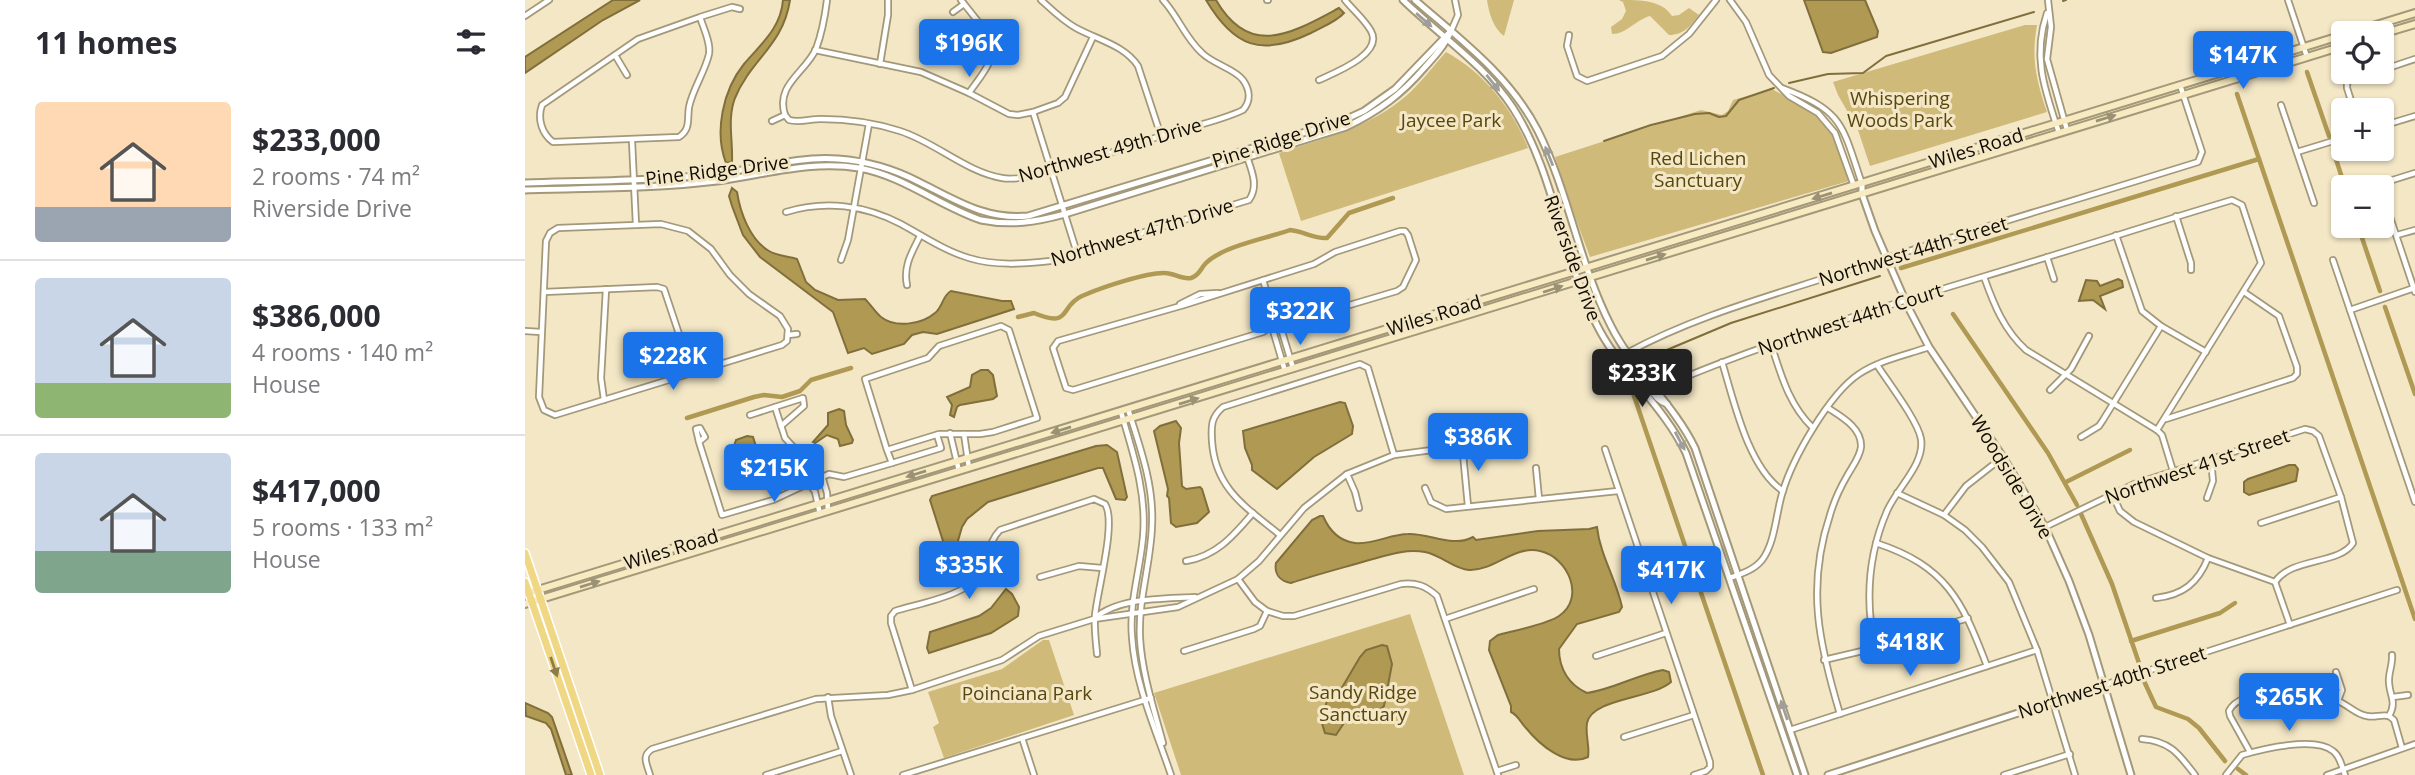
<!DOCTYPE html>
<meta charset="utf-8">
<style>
body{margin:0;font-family:"Open Sans",sans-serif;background:#f7f7f7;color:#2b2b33;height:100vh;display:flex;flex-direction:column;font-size:26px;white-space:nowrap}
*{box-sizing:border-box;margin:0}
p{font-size:23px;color:#7c7c81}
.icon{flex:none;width:38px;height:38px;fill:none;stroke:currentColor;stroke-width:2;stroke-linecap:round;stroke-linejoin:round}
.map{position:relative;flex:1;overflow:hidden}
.side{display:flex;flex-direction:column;background:#fff;width:525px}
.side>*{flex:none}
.controls{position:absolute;left:1806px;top:21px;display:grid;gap:14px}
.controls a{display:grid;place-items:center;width:63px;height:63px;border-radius:7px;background:#fff;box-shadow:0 2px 5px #0004;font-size:35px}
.price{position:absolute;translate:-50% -60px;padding:0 16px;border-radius:7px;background:#1a73e8;color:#fff;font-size:23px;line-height:46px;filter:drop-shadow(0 2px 4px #0008)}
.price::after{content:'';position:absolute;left:50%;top:42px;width:21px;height:16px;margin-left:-10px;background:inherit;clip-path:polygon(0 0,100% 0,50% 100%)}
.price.current{background:#222;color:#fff}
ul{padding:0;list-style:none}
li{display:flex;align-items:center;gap:21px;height:175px;padding:0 35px}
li+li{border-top:2px solid #e1e1e2}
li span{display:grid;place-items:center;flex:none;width:196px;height:140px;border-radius:7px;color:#555}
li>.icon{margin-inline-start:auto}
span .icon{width:84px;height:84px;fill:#fffc;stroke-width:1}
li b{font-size:30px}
h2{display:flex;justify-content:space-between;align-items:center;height:84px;padding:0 35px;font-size:30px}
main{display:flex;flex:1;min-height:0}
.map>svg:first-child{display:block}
.green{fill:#cfba7a}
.water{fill:#b09953;stroke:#806f3b;stroke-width:2}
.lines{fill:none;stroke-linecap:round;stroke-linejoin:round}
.stream{stroke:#806f3b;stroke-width:2}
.canal{stroke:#b09953;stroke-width:4.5}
.minor-casing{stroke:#a39879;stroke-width:8}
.tertiary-casing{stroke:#a39879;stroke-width:9}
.secondary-casing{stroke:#a39879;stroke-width:10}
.primary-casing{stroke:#fff;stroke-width:10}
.minor{stroke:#fff;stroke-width:4.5}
.tertiary{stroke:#fff;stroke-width:5}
.secondary{stroke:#f8ebc1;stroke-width:6}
.primary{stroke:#f0d783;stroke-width:7}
.oneway{fill:#9f9e9a}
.oneway2{fill:#9b9275}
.oneway3{fill:#8b7c49}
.labels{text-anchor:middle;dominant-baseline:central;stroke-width:6;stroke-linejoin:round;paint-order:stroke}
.park-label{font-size:19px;fill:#57460e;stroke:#f3e7c6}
.street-label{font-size:19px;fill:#100c03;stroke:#f3e7c6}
</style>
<main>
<section class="side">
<h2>11 homes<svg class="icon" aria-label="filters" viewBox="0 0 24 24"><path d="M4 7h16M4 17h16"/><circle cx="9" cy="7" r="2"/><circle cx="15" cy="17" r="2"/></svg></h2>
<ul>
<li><span style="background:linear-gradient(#ffd9b3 75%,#9aa5b1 0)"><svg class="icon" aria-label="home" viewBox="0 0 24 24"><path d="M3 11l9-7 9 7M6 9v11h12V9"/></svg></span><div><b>$233,000</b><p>2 rooms · 74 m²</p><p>Riverside Drive</p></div></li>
<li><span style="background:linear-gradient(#c9d6e8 75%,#8fb573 0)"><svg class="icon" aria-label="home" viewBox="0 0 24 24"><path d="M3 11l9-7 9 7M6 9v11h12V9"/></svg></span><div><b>$386,000</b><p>4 rooms · 140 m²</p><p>House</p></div></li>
<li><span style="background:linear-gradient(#c9d6e8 70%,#7fa58c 0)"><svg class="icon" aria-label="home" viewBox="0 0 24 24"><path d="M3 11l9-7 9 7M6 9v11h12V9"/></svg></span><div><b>$417,000</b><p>5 rooms · 133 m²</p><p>House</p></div></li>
</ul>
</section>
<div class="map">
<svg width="1890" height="775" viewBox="0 0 1890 775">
<rect width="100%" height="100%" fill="#f3e7c6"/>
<g class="green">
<path d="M962 0H989L979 36C968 28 964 13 962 0Z"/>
<path d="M1094 0C1115 0 1137 0 1147 16L1154 15 1164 8 1174 15C1165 26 1159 35 1144 35L1125 16C1110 20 1102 34 1087 34L1086 27 1097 19 1101 11 1098 2Z"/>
<path d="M1500 25H1512C1506 59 1511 79 1522 112L1345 166 1333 130 1313 95 1308 82Z"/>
<path d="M921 52C958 72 988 109 1003 148L776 221 754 153C799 138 845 127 881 96 896 83 908 66 921 52Z"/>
<path d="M1247 89 1285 110 1307 133 1324 181 1065 257 1040 190 1030 157 1176 110 1197 115 1203 111 1208 100Z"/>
<path d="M885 614 939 775H656L629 693Z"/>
<path d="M518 640H524L549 715 419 758 408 727 414 723 403 692 477 669Z"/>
</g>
<g class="water">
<path d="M88 0H115L78 20 0 73V57Z"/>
<path d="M258 0H265C258 46 226 59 210 98 202 119 208 140 207 162L201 163C189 132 198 90 219 64 236 44 256 28 258 0Z"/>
<path d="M681 0H691C725 59 767 33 814 8L819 13C811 22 797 27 786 33 736 57 709 47 681 0Z"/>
<path d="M1279 0H1340L1353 31 1352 37 1306 53 1298 52Z"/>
<path d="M207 188 212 192C215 212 225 240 244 251 252 256 263 256 272 259L281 282 290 290 313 300 340 299C346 305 350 312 356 317 370 328 396 325 410 313 418 307 417 296 426 291L477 301H486L489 309 412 334 398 332 387 335 379 344 347 354 339 348 323 353 308 312 235 257 218 235 207 206 204 196Z"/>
<path d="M1593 279 1597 281 1598 287 1575 296 1580 309 1568 300 1554 301 1561 280 1572 281 1575 286Z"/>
<path d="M456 370H463L468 375 472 396 468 399 435 405 432 407 429 417 425 415 427 405 422 397 445 387 447 375Z"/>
<path d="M815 402 820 403 828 426 827 434 789 457 752 489 727 470V465L720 448 718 431Z"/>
<path d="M314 409 319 411 321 425 328 440 327 443 315 446 313 439 302 435 290 443 288 442 303 425V413Z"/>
<path d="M651 421 656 428 654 443 657 486 661 489 675 487 677 489 684 512 672 523 651 527 646 523 644 498 642 496 643 489 629 431 635 426Z"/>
<path d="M222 436 228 437 235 459 242 463 252 461 250 467 226 474H217L209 446 211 440Z"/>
<path d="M582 445 592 452 602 497 600 500 591 499 578 468H573L463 502 442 519 437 527 430 551 424 560 405 500 407 496 571 446Z"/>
<path d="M1764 465H1770L1773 469 1771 481 1724 495 1719 492V482L1723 479Z"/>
<path d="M795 516H798C804 530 814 541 830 543 847 545 866 534 883 534 904 533 928 548 948 537L951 540 1013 531 1064 529 1072 527C1075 555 1091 579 1097 607L1094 612 1052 624 1034 649C1034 669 1044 685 1062 693 1089 689 1111 675 1138 670L1144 672 1146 682C1127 699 1067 698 1062 723 1060 735 1065 746 1063 757 1041 768 1014 744 1001 728 995 722 994 716 986 712V706L964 650 965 641 973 635C988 631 1023 624 1034 616 1061 598 1043 557 1015 551 989 545 969 571 944 570 929 569 916 555 900 552 881 549 866 554 848 559 821 567 793 574 766 583 755 581 749 574 751 563L787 520Z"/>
<path d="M481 589 487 594 494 607 493 616 466 633 404 653 402 648 405 632 454 616 466 608Z"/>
<path d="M857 645 862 646 867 664 859 706C850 716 836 719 823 717L811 735 800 733 796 720 802 701H809L835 657 841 650Z"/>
<path d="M0 703 23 713 27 717 47 775H41L26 729 21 723 1 716Z"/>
</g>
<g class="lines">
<g class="stream">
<path d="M1538 1 1541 0"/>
<path d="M1264 83 1303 74 1338 73 1361 56 1509 12"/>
<path d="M1079 141 1126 125 1170 114 1184 113 1194 117 1201 116 1214 100 1249 88"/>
<path d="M1118 360 1206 323 1355 276"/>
</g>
<g class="canal">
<path d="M1782 72 1804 136"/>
<path d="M1712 94 1890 619"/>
<path d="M1808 150 1820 187"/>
<path d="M1833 226 1855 291"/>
<path d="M1376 268 1734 159"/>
<path d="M1860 307 1890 394"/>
<path d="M1428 314 1523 453 1552 505"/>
<path d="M493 317 509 313C547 329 534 306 557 296 575 288 622 272 640 273 649 273 657 280 666 278 675 275 675 269 681 263 684 260 690 256 694 254 710 244 746 237 765 230 778 231 789 239 802 238L824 213 868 198"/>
<path d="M1108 393 1238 775"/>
<path d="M162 418 229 397 239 395 257 397 275 391 286 380 326 368"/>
<path d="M1541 482 1605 450"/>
<path d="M1556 514 1587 584 1615 666"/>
<path d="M1606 641 1695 613 1710 603"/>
<path d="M1619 681 1631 707 1663 719 1674 728 1700 761"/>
<path d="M1713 769 1721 775"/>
</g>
<g class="minor-casing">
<g id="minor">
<path d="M436 0 467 39C473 58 454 78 444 93"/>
<path d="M516 0C527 10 538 21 551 28 573 40 599 45 613 66L636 136"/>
<path d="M742 0H743"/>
<path d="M1205 0 1221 22 1244 75 1264 96 1293 113 1310 133 1329 186"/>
<path d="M1523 0 1526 27 1522 59 1542 130"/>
<path d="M1763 0 1782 57"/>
<path d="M428 12 439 4"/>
<path d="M1522 13C1507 57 1520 91 1534 133"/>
<path d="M0 16 24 0"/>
<path d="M175 17C178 27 186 43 184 54 180 72 168 88 164 107 162 119 166 129 154 137L28 142C17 134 12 119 17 105L113 39 175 17 207 7 215 9"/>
<path d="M926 31 933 15 930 0"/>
<path d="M1044 35 1042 46 1052 76 1062 81 1137 56 1164 34 1191 0"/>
<path d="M290 50 396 72 444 93 484 114 493 115 508 112 533 103 540 97 568 37"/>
<path d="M90 55 102 75"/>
<path d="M355 64 363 15V0"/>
<path d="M1857 70 1890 59"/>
<path d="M794 80C809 73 859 54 846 31 840 20 828 10 820 0"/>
<path d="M1257 88C1319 111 1317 125 1337 184"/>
<path d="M1756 105 1789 203"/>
<path d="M1829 110 1822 88V83L1827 79 1850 72"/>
<path d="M508 112 552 253"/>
<path d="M260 115C250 85 280 73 291 49 297 33 300 16 302 0"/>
<path d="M247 121 260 115 264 120C274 123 285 119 296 119 322 119 350 123 375 131 410 142 441 172 477 178 508 184 601 146 636 136 663 127 693 122 718 110 726 101 725 90 718 80 710 69 688 64 677 53 660 38 653 16 638 0"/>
<path d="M1857 126 1890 116"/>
<path d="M107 141 111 225"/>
<path d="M1772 152 1818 138"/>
<path d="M1857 192 1861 182 1890 173"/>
<path d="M1857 193 1890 292"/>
<path d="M261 212C300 200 340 205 376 224 398 236 420 251 444 258 470 266 498 264 525 261L724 200C735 185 725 167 720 151"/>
<path d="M1651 216 1666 263V270"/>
<path d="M136 224 163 231 186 249 205 275 224 294 255 316 263 329 262 341 257 345 30 415 19 410 14 397 21 241 25 233 33 228Z"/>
<path d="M1591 235 1617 311 1636 326 1681 352"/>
<path d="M1872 235 1890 230"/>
<path d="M1522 257 1529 279"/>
<path d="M316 260 323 240 344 124"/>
<path d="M1808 260 1890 502"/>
<path d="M1459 277C1469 305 1479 330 1501 350L1632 430 1637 435 1648 471"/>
<path d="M738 280 748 313"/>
<path d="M382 285C378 266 387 252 395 236"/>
<path d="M19 292 132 287 139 289 167 373"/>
<path d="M655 304 675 294 693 293"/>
<path d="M1825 310 1889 288"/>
<path d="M755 325 768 368"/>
<path d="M745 327 738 332 548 390 541 388 528 348 533 341 659 305 789 264 810 252 875 231H880L883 235 891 260 878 287 872 291 774 320 756 321"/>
<path d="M747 327 753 326 756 321 754 315 750 313 744 315 742 321 747 327 760 371"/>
<path d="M0 331 16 332"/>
<path d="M263 335 272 334"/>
<path d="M1246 344C1256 375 1264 405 1288 428"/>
<path d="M1102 353C1166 318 1238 298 1306 276 1428 236 1551 200 1673 162L1677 152 1655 85"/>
<path d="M1197 362C1209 401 1223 468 1258 491"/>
<path d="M1131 389C1237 344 1347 310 1457 277 1541 252 1623 225 1707 200L1717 205 1736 263 1632 430"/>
<path d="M1525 390 1546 369 1564 336"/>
<path d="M79 400 76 378 81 289"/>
<path d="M250 407 260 438 285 465 290 479"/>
<path d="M1303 408C1317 417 1337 428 1336 447 1335 457 1327 467 1322 476 1315 488 1309 501 1305 515 1281 587 1294 644 1315 714"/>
<path d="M603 409C615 447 629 485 627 525 626 563 613 599 615 638 617 674 629 709 638 743"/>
<path d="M596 412C608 453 622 493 618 537 615 571 604 603 607 637 610 685 631 730 646 775"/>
<path d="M225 415 278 398 279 406 256 426"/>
<path d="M1641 419 1768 378 1772 374V367L1754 316 1719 292"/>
<path d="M425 433 434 471"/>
<path d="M439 434 444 468"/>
<path d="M1556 437 1574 426 1578 420 1636 326"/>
<path d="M174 442 180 437 175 428 171 429 174 442 197 515 248 500 304 474 319 477 367 463 362 450 414 434H455L468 432 512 418 484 330 476 326 414 346 403 358 340 379 362 450"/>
<path d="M1080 449 1185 762V767L1181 771 1169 775"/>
<path d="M367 463 416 448 412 435"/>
<path d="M1011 468 1014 499"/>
<path d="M822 474 830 492 834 508"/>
<path d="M297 476 302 493 303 511"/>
<path d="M284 483 290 492 295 514"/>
<path d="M900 488 906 502 921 509 1093 491"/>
<path d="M1372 493 1419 515 1440 530 1457 547 1484 582 1512 650 1550 775"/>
<path d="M1587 494 1595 511 1609 522 1683 558 1750 582"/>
<path d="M1682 498 1688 481 1686 460"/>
<path d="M1419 515 1441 486 1478 457"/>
<path d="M1736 523 1816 497"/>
<path d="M1520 527 1609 484 1780 429 1788 431 1794 436 1816 497 1828 543C1814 565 1767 557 1750 582"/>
<path d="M755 535C721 507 690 489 687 441 686 426 686 417 698 407L835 364 843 368 869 455"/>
<path d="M1351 543C1421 566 1437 600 1462 666"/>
<path d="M661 561C692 556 709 535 728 513"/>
<path d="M515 577 554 566 577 568"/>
<path d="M1205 578C1216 574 1229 570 1237 560 1250 543 1251 514 1257 494 1267 459 1304 394 1334 374 1355 360 1381 355 1404 347"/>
<path d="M713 579 730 602 742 611"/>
<path d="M1750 582 1765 625"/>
<path d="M1631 598C1658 595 1673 583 1683 558"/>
<path d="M570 618C594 597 640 599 670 597"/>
<path d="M920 619 1009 589"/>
<path d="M1350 648C1340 601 1343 555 1362 511 1372 488 1400 464 1396 439 1393 421 1363 382 1352 365"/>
<path d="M659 651 729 629 735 626 742 611 758 616H769L876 584C891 582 901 586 912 596L973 775"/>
<path d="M1867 655C1868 665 1863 673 1864 683 1865 697 1872 702 1864 716L1869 720 1877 748"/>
<path d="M1071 656 1141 633"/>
<path d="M1299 660 1350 648 1443 618"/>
<path d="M1811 672 1817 690 1813 701"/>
<path d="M1579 685 1872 590"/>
<path d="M387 690 366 623V616L370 611C395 603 447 595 458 570 465 556 463 542 475 530L569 499 580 504C592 522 572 591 570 616 569 629 571 642 572 654"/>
<path d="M303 697 306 716 326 775"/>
<path d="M1868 697 1883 695"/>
<path d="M1265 730 1512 650"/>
<path d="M1099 737 1169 715"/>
<path d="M497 738 509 775"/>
<path d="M1617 739C1645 741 1654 754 1670 775"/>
<path d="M1725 752 1705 716 1704 711C1716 685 1790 692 1813 701 1823 705 1832 715 1842 716 1850 718 1856 714 1864 716"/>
<path d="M972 771 991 765"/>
<path d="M125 775C122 764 116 756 127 749L291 699 363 695 387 690 477 660 514 636 569 619 653 607 713 579 734 561 779 508 822 474 869 455 930 447 938 454 943 506"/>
<path d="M241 775 317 751"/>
<path d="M378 775 626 698"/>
<path d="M1479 775 1545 754"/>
<path d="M1701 775 1717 755C1737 749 1790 736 1808 751 1815 756 1817 767 1820 775"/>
<path d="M1802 775 1890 744"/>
</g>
</g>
<g class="tertiary-casing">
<g id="tertiary">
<path d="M878 0C915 36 959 64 988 108 1031 175 1037 262 1075 331 1099 375 1139 407 1161 453L1272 775"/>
<path d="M890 0C936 40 985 76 1013 131 1044 193 1054 264 1086 326 1108 370 1148 403 1170 448L1280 775"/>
<path d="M0 183C64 181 128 181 191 174 232 169 272 156 313 159 341 161 369 169 394 182 431 200 460 220 503 216L817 121 839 111 870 89 924 33"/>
<path d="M1337 184V194L1350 231 1383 307 1404 347 1478 457 1520 527 1544 581 1564 635 1606 775"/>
<path d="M0 190C64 188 128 189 192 181 239 175 286 160 334 168 379 176 414 206 456 220 486 226 511 222 540 214L821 127C853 112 877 94 900 67 910 56 920 45 926 31"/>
<path d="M1108 375C1123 381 1127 399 1142 404"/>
<path d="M1303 775 1579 685"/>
</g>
</g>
<g class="secondary-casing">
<g id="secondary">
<path d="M1825 33 1890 13"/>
<path d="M1857 34 1890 24"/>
<path d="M0 594 1818 35"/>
<path d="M0 604 1818 46"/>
</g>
</g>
<g class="primary-casing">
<g id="primary">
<path d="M0 553 75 775"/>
<path d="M0 582 66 775"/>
</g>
</g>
<use href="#minor" class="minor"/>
<use href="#tertiary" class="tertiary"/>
<use href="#secondary" class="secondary"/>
<use href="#primary" class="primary"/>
</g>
<defs><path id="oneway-solid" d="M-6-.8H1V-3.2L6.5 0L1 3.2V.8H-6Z" transform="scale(1.75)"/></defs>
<g class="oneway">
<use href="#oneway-solid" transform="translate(899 20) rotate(41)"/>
<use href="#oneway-solid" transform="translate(968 83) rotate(51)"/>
<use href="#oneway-solid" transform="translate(1024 156) rotate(-112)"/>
<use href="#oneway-solid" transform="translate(1155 441) rotate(62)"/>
<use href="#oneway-solid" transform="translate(1259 710) rotate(-109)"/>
</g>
<g class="oneway2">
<use href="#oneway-solid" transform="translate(1581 118) rotate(-17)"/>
<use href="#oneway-solid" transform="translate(1297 196) rotate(163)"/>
<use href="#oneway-solid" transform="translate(1131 257) rotate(-17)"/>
<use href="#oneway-solid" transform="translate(1028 289) rotate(-18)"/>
<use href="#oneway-solid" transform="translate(664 401) rotate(-17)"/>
<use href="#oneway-solid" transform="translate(536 430) rotate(163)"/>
<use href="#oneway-solid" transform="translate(391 474) rotate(163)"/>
<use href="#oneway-solid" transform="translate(65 584) rotate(-17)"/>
</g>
<use class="oneway3" href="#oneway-solid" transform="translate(29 667) rotate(71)"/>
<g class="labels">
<g class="park-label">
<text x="1375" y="98">Whispering<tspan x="1375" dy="22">Woods Park</tspan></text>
<text x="926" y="120">Jaycee Park</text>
<text x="1173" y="158">Red Lichen<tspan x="1173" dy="22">Sanctuary</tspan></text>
<text x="838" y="692">Sandy Ridge<tspan x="838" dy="22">Sanctuary</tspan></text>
<text x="502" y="693">Poinciana Park</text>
</g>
<g class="street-label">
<text transform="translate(756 139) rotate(-18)">Pine Ridge Drive</text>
<text transform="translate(1451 148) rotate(-17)">Wiles Road</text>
<text transform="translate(585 150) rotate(-16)">Northwest 49th Drive</text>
<text transform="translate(192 170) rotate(-7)">Pine Ridge Drive</text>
<text transform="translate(617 232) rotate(-17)">Northwest 47th Drive</text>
<text transform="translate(1388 251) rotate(-17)">Northwest 44th Street</text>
<text transform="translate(1048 258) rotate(70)">Riverside Drive</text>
<text transform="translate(909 315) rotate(-17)">Wiles Road</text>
<text transform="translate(1325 319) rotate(-18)">Northwest 44th Court</text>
<text transform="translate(1672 466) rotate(-19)">Northwest 41st Street</text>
<text transform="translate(1487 477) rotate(59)">Woodside Drive</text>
<text transform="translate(146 549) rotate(-17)">Wiles Road</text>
<text transform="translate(1587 682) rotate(-18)">Northwest 40th Street</text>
</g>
</g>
</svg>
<div class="controls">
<a><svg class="icon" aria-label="locate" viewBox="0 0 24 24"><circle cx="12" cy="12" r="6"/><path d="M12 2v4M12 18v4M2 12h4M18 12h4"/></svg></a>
<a>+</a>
<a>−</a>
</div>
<b class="price" style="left:444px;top:79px">$196K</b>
<b class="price" style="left:1718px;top:91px">$147K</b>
<b class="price" style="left:775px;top:347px">$322K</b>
<b class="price" style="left:148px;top:392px">$228K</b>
<b class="price current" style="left:1117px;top:409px">$233K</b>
<b class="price" style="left:953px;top:473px">$386K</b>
<b class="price" style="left:249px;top:504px">$215K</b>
<b class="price" style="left:444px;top:601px">$335K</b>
<b class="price" style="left:1146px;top:606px">$417K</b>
<b class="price" style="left:1385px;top:678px">$418K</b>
<b class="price" style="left:1764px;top:733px">$265K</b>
</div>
</main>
